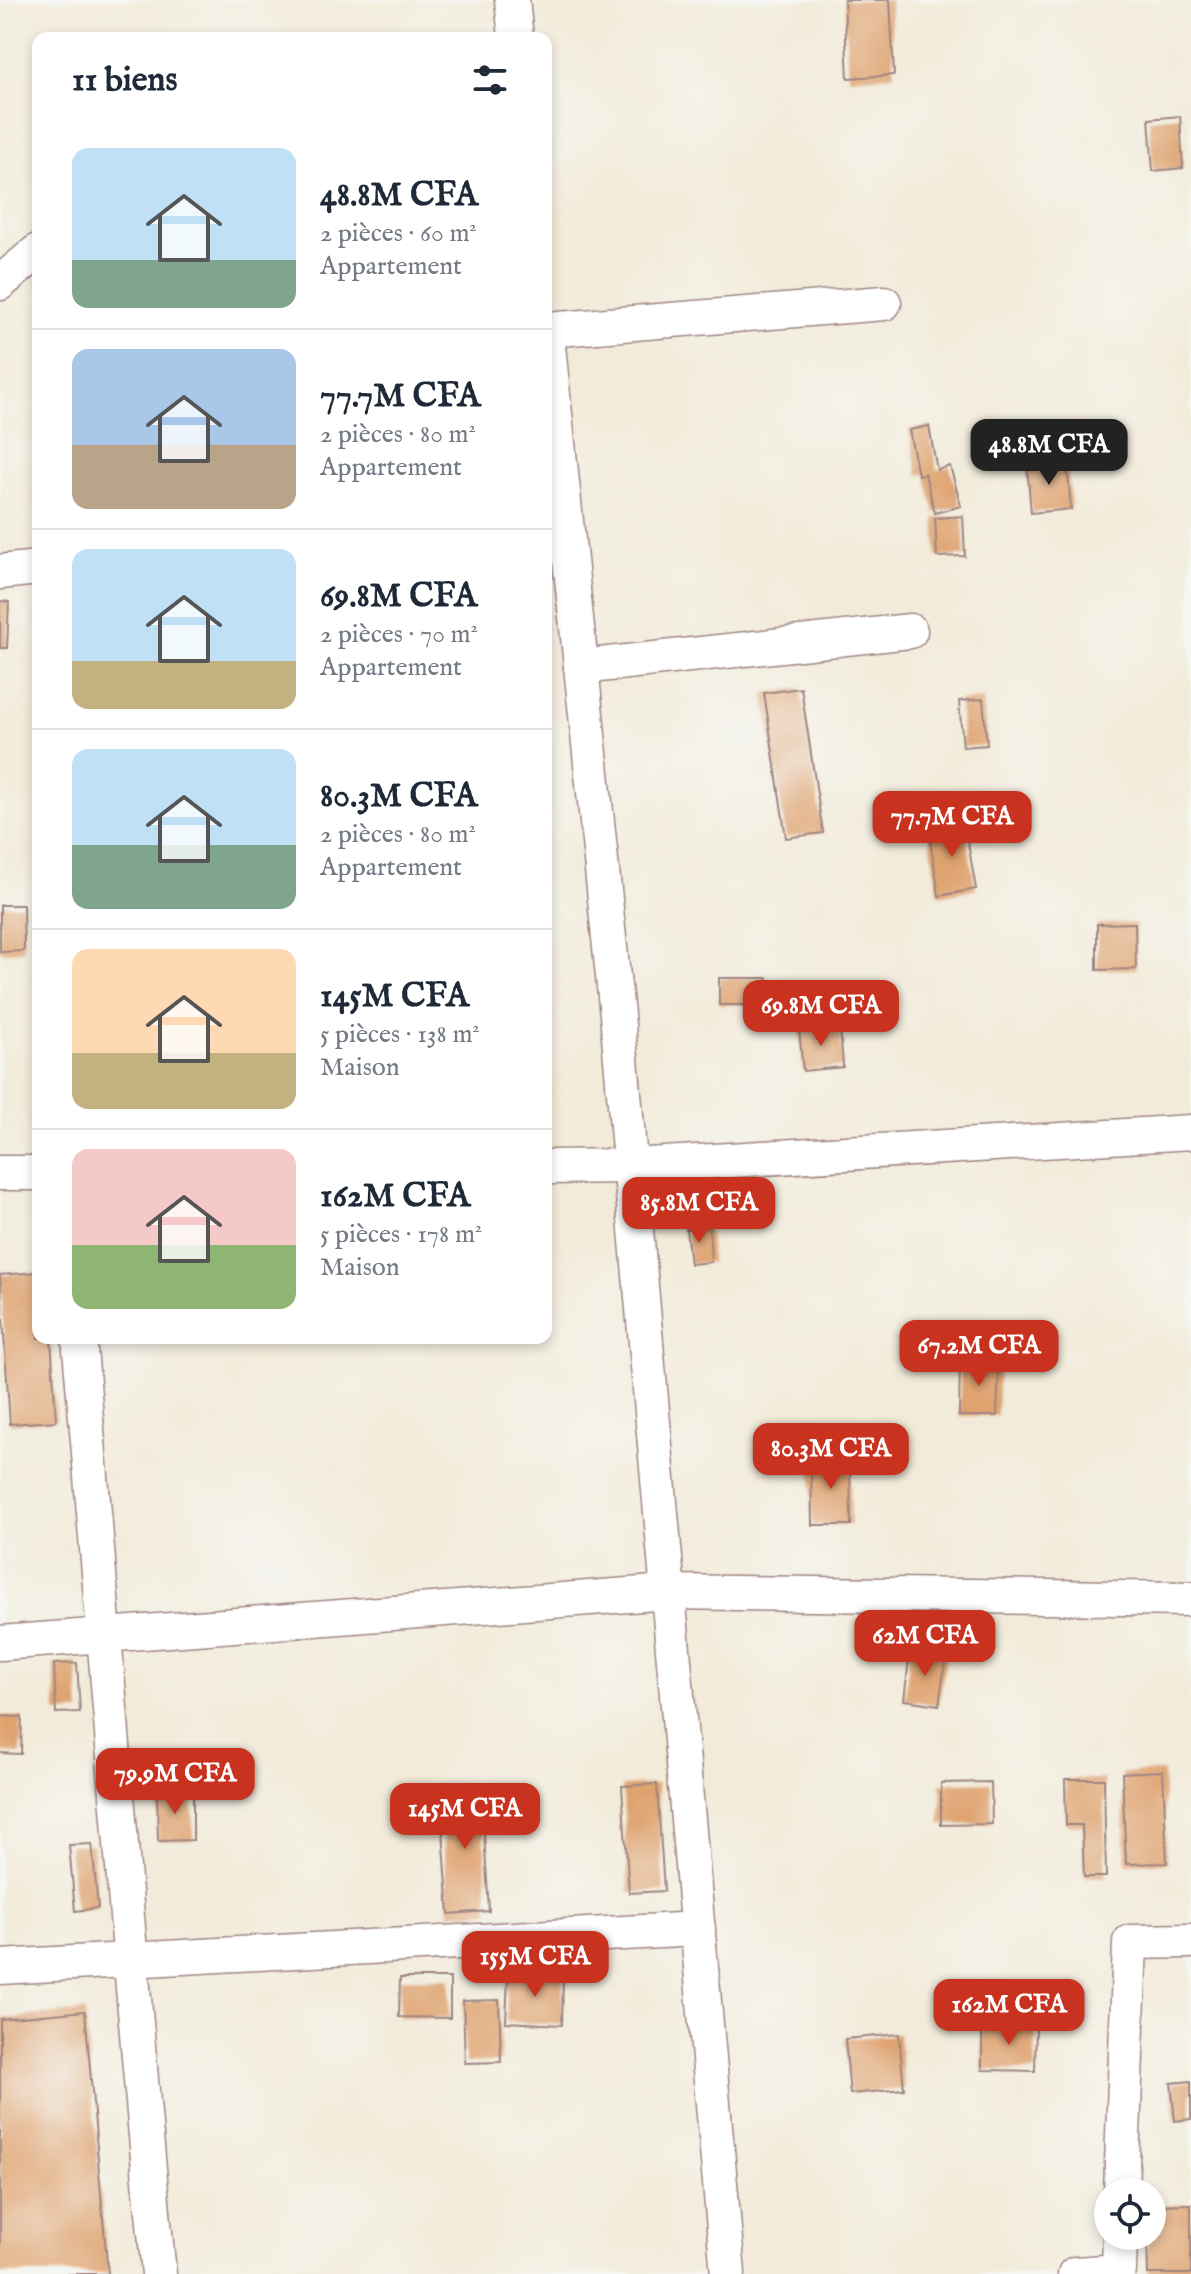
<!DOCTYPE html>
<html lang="fr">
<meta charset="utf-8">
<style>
body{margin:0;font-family:"IM FELL English",serif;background:#f2f2f3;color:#1f2937;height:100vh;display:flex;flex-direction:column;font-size:30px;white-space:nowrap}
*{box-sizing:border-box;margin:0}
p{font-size:26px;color:#747a83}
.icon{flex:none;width:44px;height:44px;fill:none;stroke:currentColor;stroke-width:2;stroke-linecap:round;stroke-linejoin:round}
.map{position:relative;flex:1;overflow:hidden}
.sheet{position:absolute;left:32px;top:32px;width:520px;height:1312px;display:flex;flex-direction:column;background:#fff;border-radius:16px;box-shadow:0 4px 12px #0003}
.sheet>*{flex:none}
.controls{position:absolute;left:1094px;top:2178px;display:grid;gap:16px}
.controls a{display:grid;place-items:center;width:72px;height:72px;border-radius:50%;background:#fff;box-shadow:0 4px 12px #0003;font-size:40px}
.price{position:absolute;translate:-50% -68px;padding:0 18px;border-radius:16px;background:#c8321e;color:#fff;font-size:26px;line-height:52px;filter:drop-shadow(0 2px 4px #0008)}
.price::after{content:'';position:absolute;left:50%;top:48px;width:24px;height:18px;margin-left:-12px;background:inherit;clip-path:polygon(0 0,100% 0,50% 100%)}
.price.on{background:#222;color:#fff}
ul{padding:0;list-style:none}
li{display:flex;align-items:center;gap:24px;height:200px;padding:0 40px}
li+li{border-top:2px solid #e0e1e3}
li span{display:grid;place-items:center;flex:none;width:224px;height:160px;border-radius:16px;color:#555}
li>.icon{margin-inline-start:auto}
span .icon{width:96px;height:96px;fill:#fffc;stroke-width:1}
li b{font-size:34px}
h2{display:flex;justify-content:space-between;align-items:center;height:96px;padding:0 40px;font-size:34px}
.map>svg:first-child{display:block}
.building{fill:#dfa370}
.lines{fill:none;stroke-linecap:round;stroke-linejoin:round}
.street-casing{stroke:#9e8582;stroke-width:37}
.street{stroke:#fff;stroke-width:34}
</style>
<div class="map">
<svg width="1191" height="2274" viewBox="0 0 1191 2274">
<rect width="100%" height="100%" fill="#f6f6f2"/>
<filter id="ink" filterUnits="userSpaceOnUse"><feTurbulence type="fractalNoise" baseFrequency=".0125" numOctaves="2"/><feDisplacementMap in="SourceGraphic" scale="16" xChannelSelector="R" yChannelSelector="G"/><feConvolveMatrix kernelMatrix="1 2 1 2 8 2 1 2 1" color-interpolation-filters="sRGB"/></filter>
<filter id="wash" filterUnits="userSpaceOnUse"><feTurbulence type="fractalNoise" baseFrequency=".006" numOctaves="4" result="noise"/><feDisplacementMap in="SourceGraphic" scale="32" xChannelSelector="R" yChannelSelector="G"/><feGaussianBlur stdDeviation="1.8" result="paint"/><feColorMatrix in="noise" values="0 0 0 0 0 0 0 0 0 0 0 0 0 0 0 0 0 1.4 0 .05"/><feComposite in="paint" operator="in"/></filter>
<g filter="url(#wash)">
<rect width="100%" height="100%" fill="#f2ebd9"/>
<g id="blocks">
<g class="building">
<path d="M844 0H890L894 75 848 78Z"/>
<path d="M1180 116 1183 168 1153 171 1149 119Z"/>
<path d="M929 426 937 470 950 466 961 506 935 513 925 474 918 475 909 430Z"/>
<path d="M1067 461 1071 509 1031 513 1027 465Z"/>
<path d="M963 516 965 556 937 557 935 518Z"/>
<path d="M0 601 9 602 7 648H0Z"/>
<path d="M801 688 823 833 786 838 764 693Z"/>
<path d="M983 699 987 745 963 747 959 701Z"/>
<path d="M964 821 976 889 939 896 928 828Z"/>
<path d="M0 905H23L24 951 0 952Z"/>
<path d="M1135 923 1136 969 1097 970V924Z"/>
<rect x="719" y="978" width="49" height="27"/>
<path d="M840 1026 843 1067 803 1071 799 1029Z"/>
<path d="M709 1227 711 1262 690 1264 686 1229Z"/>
<path d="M38 1272V1338H51L56 1421 10 1424 0 1275Z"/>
<path d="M960 1359 999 1360 997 1416H959Z"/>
<path d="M811 1457H850L851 1525H812Z"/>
<path d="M910 1652 946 1657 939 1705 904 1700Z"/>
<path d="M77 1663 80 1712 56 1713 54 1664Z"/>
<path d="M0 1716 22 1717 21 1754 0 1753Z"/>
<path d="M1163 1771 1167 1863 1126 1864 1122 1773Z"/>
<path d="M1065 1779H1104L1106 1877H1084L1082 1825H1066Z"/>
<path d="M991 1782 992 1824 941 1825V1783Z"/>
<path d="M657 1784 664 1891 629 1893 622 1786Z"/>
<path d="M481 1788 489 1911 449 1914 440 1791Z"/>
<path d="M157 1792H193V1840L158 1841Z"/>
<path d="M92 1844 98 1908 75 1911 69 1845Z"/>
<path d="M508 1974 563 1976 562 2025 506 2022Z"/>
<path d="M400 1978H450V2018L399 2017Z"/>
<path d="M499 2000 501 2062 465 2063 463 2001Z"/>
<path d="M85 2011 108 2274H0V2019Z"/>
<path d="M982 2024 1036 2025 1035 2071 982 2070Z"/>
<path d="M899 2034 904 2089 850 2094 845 2039Z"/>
<path d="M1191 2081V2119L1175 2121 1171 2083Z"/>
<path d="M1191 2204V2274H1148L1147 2236H1152V2205Z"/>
</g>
</g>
</g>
<g filter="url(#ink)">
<use href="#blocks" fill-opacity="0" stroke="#9e8582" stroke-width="2"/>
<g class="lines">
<g class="street-casing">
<g id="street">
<path d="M512 0 516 38"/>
<path d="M0 283 38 251"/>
<path d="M546 327 618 1025 728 2274"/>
<path d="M546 330 884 303"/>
<path d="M0 572 38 568"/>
<path d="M581 667 910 631"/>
<path d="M546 1167 631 1166 1191 1132"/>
<path d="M0 1173H38"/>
<path d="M79 1338C107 1650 128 1962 159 2274"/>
<path d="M0 1643 668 1592 1191 1599"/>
<path d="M0 1967 698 1929"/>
<path d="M1121 2192 1130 1942 1191 1941"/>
<path d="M1075 2274 1119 2271 1120 2236"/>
</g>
</g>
<use href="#street" class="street"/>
</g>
</g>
</svg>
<div class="controls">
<a><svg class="icon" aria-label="locate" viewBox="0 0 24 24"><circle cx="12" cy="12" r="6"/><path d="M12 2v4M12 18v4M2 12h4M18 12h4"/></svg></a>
</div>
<b class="price on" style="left:1049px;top:487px">48.8M CFA</b>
<b class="price" style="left:952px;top:859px">77.7M CFA</b>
<b class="price" style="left:821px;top:1048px">69.8M CFA</b>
<b class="price" style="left:699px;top:1245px">85.8M CFA</b>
<b class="price" style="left:979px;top:1388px">67.2M CFA</b>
<b class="price" style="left:831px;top:1491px">80.3M CFA</b>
<b class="price" style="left:925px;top:1678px">62M CFA</b>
<b class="price" style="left:175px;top:1816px">79.9M CFA</b>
<b class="price" style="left:465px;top:1851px">145M CFA</b>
<b class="price" style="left:535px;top:1999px">155M CFA</b>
<b class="price" style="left:1009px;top:2047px">162M CFA</b>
<section class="sheet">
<h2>11 biens<svg class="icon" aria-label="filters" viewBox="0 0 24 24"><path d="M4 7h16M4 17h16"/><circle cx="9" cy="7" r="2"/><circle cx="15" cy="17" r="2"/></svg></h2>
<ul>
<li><span style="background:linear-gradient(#bfe0f5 70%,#7fa58c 0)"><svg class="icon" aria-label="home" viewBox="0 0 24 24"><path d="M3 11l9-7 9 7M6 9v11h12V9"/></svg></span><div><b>48.8M CFA</b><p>2 pièces · 60 m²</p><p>Appartement</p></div></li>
<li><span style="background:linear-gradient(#a9c7e8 60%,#b9a48a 0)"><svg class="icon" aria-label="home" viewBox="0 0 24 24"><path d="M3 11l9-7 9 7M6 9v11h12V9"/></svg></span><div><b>77.7M CFA</b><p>2 pièces · 80 m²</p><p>Appartement</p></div></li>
<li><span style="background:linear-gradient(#bfe0f5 70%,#c2b280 0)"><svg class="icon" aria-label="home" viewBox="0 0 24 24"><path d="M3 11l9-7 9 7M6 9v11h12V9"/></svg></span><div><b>69.8M CFA</b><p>2 pièces · 70 m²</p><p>Appartement</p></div></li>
<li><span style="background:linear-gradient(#bfe0f5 60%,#7fa58c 0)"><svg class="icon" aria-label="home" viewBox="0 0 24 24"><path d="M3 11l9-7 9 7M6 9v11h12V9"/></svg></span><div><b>80.3M CFA</b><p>2 pièces · 80 m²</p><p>Appartement</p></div></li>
<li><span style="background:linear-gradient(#ffd9b3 65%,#c2b280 0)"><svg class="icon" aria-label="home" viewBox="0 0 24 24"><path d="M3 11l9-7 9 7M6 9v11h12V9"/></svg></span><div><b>145M CFA</b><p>5 pièces · 138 m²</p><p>Maison</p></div></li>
<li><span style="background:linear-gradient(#f6c9c9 60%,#8fb573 0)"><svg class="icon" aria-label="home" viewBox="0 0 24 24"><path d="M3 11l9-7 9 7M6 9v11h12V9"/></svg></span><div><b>162M CFA</b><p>5 pièces · 178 m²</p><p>Maison</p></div></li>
</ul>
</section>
</div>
